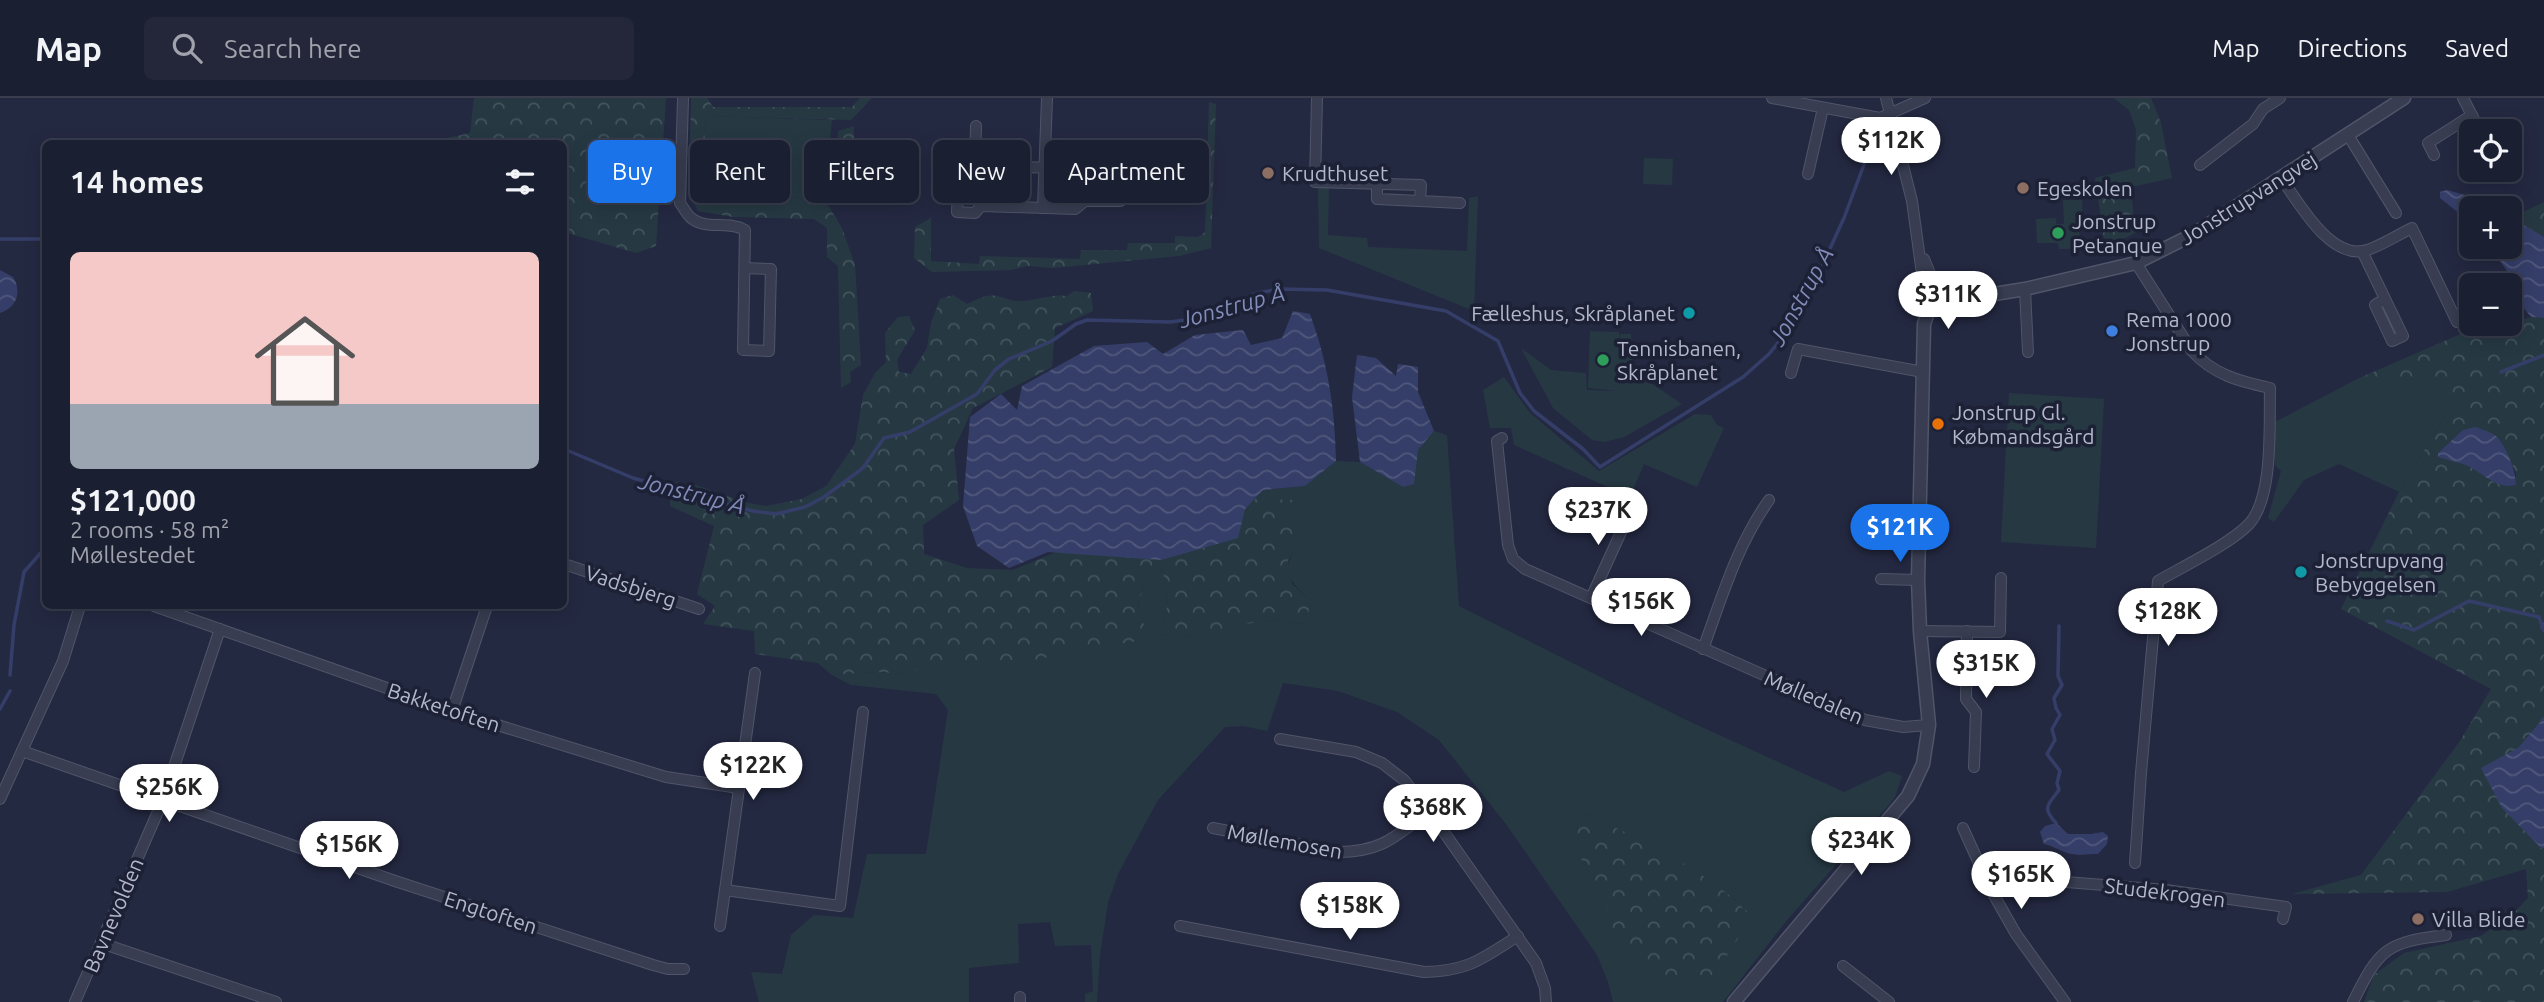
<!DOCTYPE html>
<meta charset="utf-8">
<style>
body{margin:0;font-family:Ubuntu,sans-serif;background:#24273a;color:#f1f3f6;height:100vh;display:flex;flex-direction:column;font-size:26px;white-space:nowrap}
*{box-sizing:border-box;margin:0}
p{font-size:23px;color:#a0a2ac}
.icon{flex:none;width:38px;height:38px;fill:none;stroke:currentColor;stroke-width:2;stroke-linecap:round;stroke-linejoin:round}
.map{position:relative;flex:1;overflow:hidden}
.details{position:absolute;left:42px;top:42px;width:525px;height:469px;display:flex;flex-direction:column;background:#1b1f32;border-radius:10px;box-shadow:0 4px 18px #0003,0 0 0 2px #393d4d}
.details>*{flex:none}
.banner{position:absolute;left:588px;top:42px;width:665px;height:63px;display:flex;gap:14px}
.fabs{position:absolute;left:2459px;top:21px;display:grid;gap:14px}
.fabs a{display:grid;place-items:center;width:63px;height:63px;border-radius:10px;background:#1b1f32;box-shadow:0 4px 18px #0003,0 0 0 2px #393d4d;font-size:35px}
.price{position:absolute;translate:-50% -60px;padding:0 16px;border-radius:24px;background:#fff;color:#222;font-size:23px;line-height:46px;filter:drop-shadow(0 2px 4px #0008)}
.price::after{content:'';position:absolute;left:50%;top:42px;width:21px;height:16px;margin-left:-10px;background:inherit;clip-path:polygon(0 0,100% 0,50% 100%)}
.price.on{background:#1a73e8;color:#fff}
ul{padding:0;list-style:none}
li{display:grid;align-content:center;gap:14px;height:371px;padding:0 28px}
li span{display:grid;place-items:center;height:217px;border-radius:10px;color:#555}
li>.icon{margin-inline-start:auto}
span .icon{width:126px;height:126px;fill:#fffc;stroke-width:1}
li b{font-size:30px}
h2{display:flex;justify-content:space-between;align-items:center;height:84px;padding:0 28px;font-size:30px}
.tag{padding:0 24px;border-radius:10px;background:#1b1f32;box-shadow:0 4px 18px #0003,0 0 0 2px #393d4d;font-size:24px;line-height:63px}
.tag.on{background:#1a73e8;color:#fff}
header{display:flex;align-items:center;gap:42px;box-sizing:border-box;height:98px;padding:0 35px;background:#1b1f32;border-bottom:2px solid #393d4d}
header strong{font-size:33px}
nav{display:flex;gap:38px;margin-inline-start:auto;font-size:24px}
.search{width:490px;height:63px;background:#24273a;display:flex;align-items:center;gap:18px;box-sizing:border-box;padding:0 24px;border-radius:10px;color:#a0a2ac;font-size:26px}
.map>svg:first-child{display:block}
.green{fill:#263943;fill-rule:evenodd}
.forest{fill:url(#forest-crowns);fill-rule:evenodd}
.water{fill:url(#water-waves)}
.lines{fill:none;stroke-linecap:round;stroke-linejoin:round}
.stream{stroke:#353e68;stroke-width:3.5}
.minor-casing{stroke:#505569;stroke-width:12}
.tertiary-casing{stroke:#505569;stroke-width:15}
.minor{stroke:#383d51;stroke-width:10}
.tertiary{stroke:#383d51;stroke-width:12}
.education-dot{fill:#8d6e63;stroke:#1d2136;stroke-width:2.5}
.leisure-dot{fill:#2e9e5b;stroke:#1d2136;stroke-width:2.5}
.culture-dot{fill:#0f9aa8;stroke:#1d2136;stroke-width:2.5}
.shop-dot{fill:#3f7fe0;stroke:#1d2136;stroke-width:2.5}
.food-dot{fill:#e8710a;stroke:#1d2136;stroke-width:2.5}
.labels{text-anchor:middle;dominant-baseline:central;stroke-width:7;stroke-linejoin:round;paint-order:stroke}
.poi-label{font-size:21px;fill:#b5b8cc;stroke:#1d2136;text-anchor:start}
.street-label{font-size:21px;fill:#b5b8cc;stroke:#1d2136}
.water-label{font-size:23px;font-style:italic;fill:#828cb9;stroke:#1d2136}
</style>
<header>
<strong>Map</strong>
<div class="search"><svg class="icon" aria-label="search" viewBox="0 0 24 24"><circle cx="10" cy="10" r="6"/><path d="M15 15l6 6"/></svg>Search here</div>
<nav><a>Map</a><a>Directions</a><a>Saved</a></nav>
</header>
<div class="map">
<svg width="2544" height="904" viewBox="0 0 2544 904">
<defs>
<pattern id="forest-crowns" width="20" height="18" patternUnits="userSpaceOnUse" patternTransform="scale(1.75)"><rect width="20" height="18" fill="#263943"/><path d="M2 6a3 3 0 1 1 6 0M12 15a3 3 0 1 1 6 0" fill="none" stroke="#43545d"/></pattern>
<pattern id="water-waves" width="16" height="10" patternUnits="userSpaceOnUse" patternTransform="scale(1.75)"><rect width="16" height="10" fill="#353e68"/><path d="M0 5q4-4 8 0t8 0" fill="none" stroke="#50587c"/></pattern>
</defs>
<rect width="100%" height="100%" fill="#242942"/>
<g class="green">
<path d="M706 18 832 22 824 101 712 97 702 85Z"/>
<path d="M1644 60 1673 61 1672 87 1643 86Z"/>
<path d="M1081 72H1117V100L1081 99Z"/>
<path d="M1329 89 1328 137 1367 140 1368 149 1467 153 1469 100 1478 98 1474 213 1319 150 1318 90Z"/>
<path d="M2063 102H2082L2083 125 2079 126 2080 151H2059L2058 145H2037L2036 121 2056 120V126H2064Z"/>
<path d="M1590 233 1619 234V243L1620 236H1631L1633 273 1682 306 1624 339 1604 344 1592 342 1553 310 1521 250 1551 272 1586 275 1587 292 1617 293 1588 290Z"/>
<path d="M1504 279 1530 315 1599 373 1695 316 1711 317 1717 327 1724 330 1697 389 1644 366 1630 399 1514 347 1511 330H1490L1483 292Z"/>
<path d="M2357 281H2435L2449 311 2399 394 2339 366 2304 382 2274 424 2268 420 2281 373 2275 367 2273 325Z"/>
<path d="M2009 295 2104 301 2096 450 2001 444Z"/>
<path d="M1434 333 1447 337 1459 508 1684 621 1844 694 1889 673 1902 678 1895 699 1887 709 1787 822 1723 904H1613L1608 884 1597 857 1506 726 1439 642 1397 614 1338 593 1283 585 1267 633 1243 628 1225 629 1158 702 1118 776 1108 805 1100 857 1097 904H1085V896L1093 893 1091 847 1055 848 1050 824 1018 826 1019 865 969 870V904H759L751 874 782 876 791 837 814 817 853 820 867 756H926L948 612 936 596 851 587 832 577 876 574 908 576 930 566H964L1150 541 1137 513 1144 487 1162 470 1168 504 1161 536 1214 541 1246 526 1275 522 1306 526 1310 502C1283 478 1283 471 1300 440L1254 402 1263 392 1305 388 1336 363 1360 364 1403 389 1418 352ZM1587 715 1681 765 1737 803 1602 795 1565 735Z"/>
</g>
<g class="forest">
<path d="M474 0H666L656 148 636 155 564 134V46L423 45 470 35Z"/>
<path d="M691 0H707L713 9H852L860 0H872L851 22 706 18 702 85 712 97 824 101 842 130 855 167 861 267 850 274 851 284 841 290 838 168 827 159V130L814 121 733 119 698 113 689 94Z"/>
<path d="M2114 0H2151L2161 25 2172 80 2131 89 2135 135 2105 150 2095 80 2135 70 2136 32 2129 12Z"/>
<path d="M1209 4 1216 6 1211 150 1179 158 1053 170 1027 168 1011 172 932 174 914 160 915 129 931 120V163L979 166 980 158 1080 161 1081 152H1127L1128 145H1175V138L1198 139 1205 134Z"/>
<path d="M854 28V92L836 95 838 33Z"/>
<path d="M2544 104V139L2511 120Z"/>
<path d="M1074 193 1091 195 1093 213 1055 230 1052 269 973 310 954 351 959 402 923 427 924 456 967 470 1013 472 1071 448 1248 401 1293 402 1300 440 1288 463 1292 486 1310 502 1307 526 1275 522 1246 526 1214 541 1161 536 1168 504 1162 470 1144 487 1137 512 1151 541 1085 551 1006 568 930 566 908 576 876 574 832 577 818 565 755 556 754 533 703 526 715 508 697 496 714 428 670 408V384L696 387 744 404 766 408 802 401 826 388 855 346 863 297 875 275 886 264 885 235 898 219 909 218 915 232 897 262 899 274 911 276 927 250 931 225 940 201 953 197 967 206C973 203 981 199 988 198 999 196 1006 202 1016 203 1034 204 1051 195 1067 198Z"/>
<path d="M2531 219 2544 220V619L2518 650 2540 750H2544V904H2364L2374 877 2404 855 2481 838 2514 815 2528 800 2526 771 2447 794 2292 796 2361 777 2460 643 2491 591 2341 511 2399 394 2449 311 2435 283 2357 281 2463 235 2510 226V224ZM2463 332 2503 347 2516 375V387C2498 392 2485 377 2471 369 2461 364 2449 363 2438 359V355Z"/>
<path d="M1587 715C1642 744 1709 771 1752 819L1711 882 1663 878 1619 853 1602 795 1565 735Z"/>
</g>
<g class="water">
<path d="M2447 92 2479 101 2495 110H2471V125L2440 100V94Z"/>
<path d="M2510 119 2544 139V220L2531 219 2522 208 2520 191 2490 149H2510Z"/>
<path d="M0 172 13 179C22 194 17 209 0 215Z"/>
<path d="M1293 213 1310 216C1328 265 1335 311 1336 363L1305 388 1263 392 1245 411 1238 440 1161 462 1048 454 1009 470 977 448 963 408 970 319 1001 296 1017 312 1022 288 1094 248 1147 244 1163 256 1195 237 1243 232 1251 247 1282 240Z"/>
<path d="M1357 257 1376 260 1396 278 1398 266 1418 269V294L1434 333 1418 352 1414 386 1403 389 1360 364 1352 299Z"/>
<path d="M2476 329C2483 332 2492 334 2497 339 2507 350 2516 373 2516 387 2498 392 2485 377 2470 369 2461 364 2448 363 2438 359V355L2463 332Z"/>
<path d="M2544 619V750H2541L2502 710 2481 670 2518 650Z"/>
<path d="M2056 725 2068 736H2091L2103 734 2108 738 2107 746 2098 756C2088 756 2076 758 2067 755 2059 752 2053 748 2044 746L2040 734 2045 728Z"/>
</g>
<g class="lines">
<g class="stream">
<path d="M0 141H46"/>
<path d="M2501 274 2544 257"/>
<path d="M564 351 633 380 753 413 776 416 805 409 824 399 863 370 884 340 910 334 977 296 995 272 1009 261 1052 243 1076 226 1087 222 1170 224 1192 221 1258 195 1280 191 1327 192 1446 213 1498 243 1520 295 1534 313 1583 351 1600 369 1743 279 1769 256 1790 230 1817 179 1844 120 1868 56"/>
<path d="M2387 523 2414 532 2469 503 2539 519 2544 533"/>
<path d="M10 577 14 527 24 474 46 449"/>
<path d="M0 611 10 593"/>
<path d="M2056 725C2041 709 2049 706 2059 692L2057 685 2060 673 2047 656 2055 642 2052 631 2060 617 2056 610 2054 600 2062 587 2058 578 2059 528"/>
</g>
<g class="minor-casing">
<g id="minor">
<path d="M683 0 680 105C683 109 686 115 690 119 705 133 729 122 745 132L743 252 769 253 771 171 745 170"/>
<path d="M1317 0 1315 84 1421 87 1420 103 1460 105"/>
<path d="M1772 0 1880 20 1925 0"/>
<path d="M1886 0 1912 103 1922 176 1928 192"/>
<path d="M2463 0 2480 33"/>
<path d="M2348 37 2396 115"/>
<path d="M2434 57 2428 45 2472 17"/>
<path d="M1129 62 1188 63V87L1173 97 1132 96 1120 103H1085L1075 111 981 108 975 115 957 114 959 68 1066 70C1085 58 1108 70 1129 62Z"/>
<path d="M2200 67 2253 26 2263 11 2280 0"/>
<path d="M975 68 976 28"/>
<path d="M1808 76 1823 10"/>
<path d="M2281 80C2298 103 2328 159 2363 153 2376 151 2399 136 2412 130L2457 224"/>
<path d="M1377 85V101L1420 103"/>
<path d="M1043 110 1047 0"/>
<path d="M2362 153 2403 238 2392 243 2375 207 2385 201"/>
<path d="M1924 161 1936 190"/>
<path d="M2025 191 2028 254"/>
<path d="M1791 275 1798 251 1923 274"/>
<path d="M1502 340 1497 343 1508 447 1513 461 1525 471 1865 622 1903 629 1929 627"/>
<path d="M564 466 699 511"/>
<path d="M1881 481 1918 482"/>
<path d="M1591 500 1632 410"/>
<path d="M154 508 452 613 666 679 739 690"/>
<path d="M1920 533 2000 534 2001 480"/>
<path d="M1967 533 1966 601 1976 614 1974 669"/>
<path d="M1703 551C1722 499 1737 447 1769 402"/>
<path d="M452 613 487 508"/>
<path d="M1280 641 1356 654 1382 665 1404 682 1429 713 1536 865 1545 890 1546 904"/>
<path d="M22 653 395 783 653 867 668 871H684"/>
<path d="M0 701 63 563 80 508"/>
<path d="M1213 730 1338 754C1382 754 1396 738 1429 713"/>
<path d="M1963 730 1991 792 2016 836 2065 904"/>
<path d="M2135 765 2141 675 2158 483C2182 469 2230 446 2249 426 2274 399 2269 325 2270 290 2239 283 2214 277 2192 253L2136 165"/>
<path d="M725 792 840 808 863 614"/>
<path d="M1991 792 2030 781 2166 792 2286 809 2283 821"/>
<path d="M720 828 755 575"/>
<path d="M1180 828 1424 874C1469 873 1481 861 1518 838"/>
<path d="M101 845 276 904"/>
<path d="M1843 868 1889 904"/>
<path d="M1020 899V904"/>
<path d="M75 904 163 702 220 531"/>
<path d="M2353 904C2379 851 2386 844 2446 837"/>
</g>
</g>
<g class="tertiary-casing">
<g id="tertiary">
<path d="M1945 204 2025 191 2136 165 2192 137 2404 0"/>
<path d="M1936 210 1930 209 1925 203V196L1932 190 1948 194H1981"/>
<path d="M1734 904 1908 698 1923 666 1929 627 1920 533 1918 482 1924 226 1930 209"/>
</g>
</g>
<use href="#minor" class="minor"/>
<use href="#tertiary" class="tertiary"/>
</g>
<g class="education-dot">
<circle cx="1268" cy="75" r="7"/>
<circle cx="2023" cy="90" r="7"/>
<circle cx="2418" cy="821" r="7"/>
</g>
<g class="leisure-dot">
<circle cx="2058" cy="135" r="7"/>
<circle cx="1603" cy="262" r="7"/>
</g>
<g class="culture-dot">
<circle cx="1689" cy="215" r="7"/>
<circle cx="2301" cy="474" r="7"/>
</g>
<circle class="shop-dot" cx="2112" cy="233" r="7"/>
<circle class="food-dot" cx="1938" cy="326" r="7"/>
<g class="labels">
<g class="poi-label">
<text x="1282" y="75">Krudthuset</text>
<text x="2037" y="90">Egeskolen</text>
<text x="2072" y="123">Jonstrup<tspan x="2072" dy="24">Petanque</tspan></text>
<text x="1675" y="215" text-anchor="end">Fælleshus, Skråplanet</text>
<text x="2126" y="221">Rema 1000<tspan x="2126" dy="24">Jonstrup</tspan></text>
<text x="1617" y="250">Tennisbanen,<tspan x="1617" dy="24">Skråplanet</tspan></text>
<text x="1952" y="314">Jonstrup Gl.<tspan x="1952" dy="24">Købmandsgård</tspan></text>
<text x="2315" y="462">Jonstrupvang<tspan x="2315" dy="24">Bebyggelsen</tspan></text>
<text x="2432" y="821">Villa Blide</text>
</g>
<g class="street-label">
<text transform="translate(2248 100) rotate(-32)">Jonstrupvangvej</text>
<text transform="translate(631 488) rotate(18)">Vadsbjerg</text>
<text transform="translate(1814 599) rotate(23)">Mølledalen</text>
<text transform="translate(444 609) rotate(18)">Bakketoften</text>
<text transform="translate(1285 743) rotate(10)">Møllemosen</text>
<text transform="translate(2165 794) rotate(7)">Studekrogen</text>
<text transform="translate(491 814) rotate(18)">Engtoften</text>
<text transform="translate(113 817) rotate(-67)">Bavnevolden</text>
</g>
<g class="water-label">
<text transform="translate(1801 198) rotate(-61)">Jonstrup Å</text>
<text transform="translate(1232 208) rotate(-15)">Jonstrup Å</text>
<text transform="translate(692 395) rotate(14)">Jonstrup Å</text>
</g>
</g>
</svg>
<div class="fabs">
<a><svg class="icon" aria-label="locate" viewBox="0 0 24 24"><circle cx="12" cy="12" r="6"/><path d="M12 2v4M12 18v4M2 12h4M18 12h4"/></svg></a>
<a>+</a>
<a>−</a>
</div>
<b class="price" style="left:1891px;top:79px">$112K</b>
<b class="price" style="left:1948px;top:233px">$311K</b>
<b class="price" style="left:1598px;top:449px">$237K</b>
<b class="price on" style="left:1900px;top:466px">$121K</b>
<b class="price" style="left:1641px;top:540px">$156K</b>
<b class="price" style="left:2168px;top:550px">$128K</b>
<b class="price" style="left:1986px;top:602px">$315K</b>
<b class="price" style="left:753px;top:704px">$122K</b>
<b class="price" style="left:169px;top:726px">$256K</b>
<b class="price" style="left:1433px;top:746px">$368K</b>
<b class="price" style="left:1861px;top:779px">$234K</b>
<b class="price" style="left:349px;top:783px">$156K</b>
<b class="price" style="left:2021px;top:813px">$165K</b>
<b class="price" style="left:1350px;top:844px">$158K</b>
<div class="banner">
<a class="tag on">Buy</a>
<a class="tag">Rent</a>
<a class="tag">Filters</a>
<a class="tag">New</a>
<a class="tag">Apartment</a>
</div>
<section class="details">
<h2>14 homes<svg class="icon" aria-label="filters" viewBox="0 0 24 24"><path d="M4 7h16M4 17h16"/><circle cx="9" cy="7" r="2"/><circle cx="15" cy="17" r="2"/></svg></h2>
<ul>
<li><span style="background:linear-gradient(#f6c9c9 70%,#9aa5b1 0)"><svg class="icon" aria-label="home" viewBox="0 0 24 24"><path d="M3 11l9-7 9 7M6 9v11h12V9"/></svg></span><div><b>$121,000</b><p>2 rooms · 58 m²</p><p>Møllestedet</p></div></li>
</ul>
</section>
</div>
